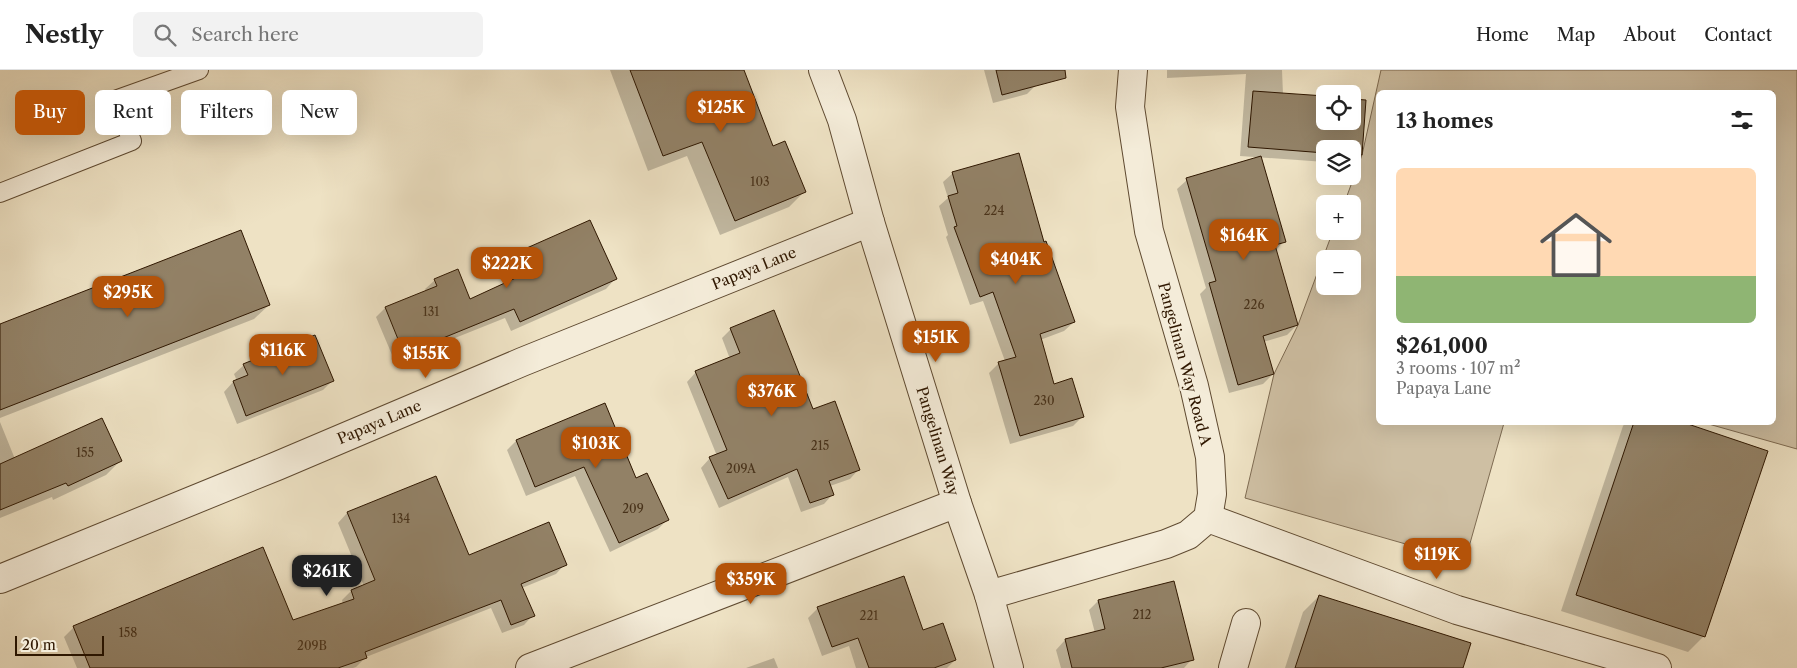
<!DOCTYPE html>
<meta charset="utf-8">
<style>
body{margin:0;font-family:"Libre Caslon Text",serif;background:#f2f2f2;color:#222;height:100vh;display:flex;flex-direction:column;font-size:19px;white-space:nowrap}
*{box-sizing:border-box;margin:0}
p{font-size:16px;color:#767676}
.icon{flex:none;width:28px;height:28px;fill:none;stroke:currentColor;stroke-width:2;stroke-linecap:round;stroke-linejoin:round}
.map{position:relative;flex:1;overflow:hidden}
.side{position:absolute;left:1376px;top:20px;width:400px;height:335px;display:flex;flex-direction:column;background:#fff;border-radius:8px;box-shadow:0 5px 20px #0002}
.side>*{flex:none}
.guide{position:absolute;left:15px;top:20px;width:475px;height:45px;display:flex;gap:10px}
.controls{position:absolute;left:1316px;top:15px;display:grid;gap:10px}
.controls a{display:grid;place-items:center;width:45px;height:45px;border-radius:8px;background:#fff;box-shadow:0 5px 20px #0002;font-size:25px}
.scale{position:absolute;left:15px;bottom:12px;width:89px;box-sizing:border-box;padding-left:5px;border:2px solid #2f1700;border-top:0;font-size:14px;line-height:18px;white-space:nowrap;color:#2f1700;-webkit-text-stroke:4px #f4ecd9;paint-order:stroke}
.price{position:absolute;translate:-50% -42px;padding:0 11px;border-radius:10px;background:#b45309;color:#fff;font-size:16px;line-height:32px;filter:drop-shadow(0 1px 2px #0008)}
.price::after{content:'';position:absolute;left:50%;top:30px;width:15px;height:11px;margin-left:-8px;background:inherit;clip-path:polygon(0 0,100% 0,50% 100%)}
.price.on{background:#222;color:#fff}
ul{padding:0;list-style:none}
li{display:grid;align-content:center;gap:10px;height:265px;padding:0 20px}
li+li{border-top:1px solid #e0e0e0}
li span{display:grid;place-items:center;height:155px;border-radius:8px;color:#555}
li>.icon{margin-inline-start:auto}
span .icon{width:90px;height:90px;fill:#fffc;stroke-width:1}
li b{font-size:21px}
h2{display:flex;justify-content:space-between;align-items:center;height:60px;padding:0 20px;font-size:21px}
.tag{padding:0 18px;border-radius:8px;background:#fff;box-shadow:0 5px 20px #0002;font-size:18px;line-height:45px}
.tag.on{background:#b45309;color:#fff}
header{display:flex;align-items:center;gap:30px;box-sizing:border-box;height:70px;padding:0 25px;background:#fff;border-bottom:1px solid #e0e0e0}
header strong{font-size:24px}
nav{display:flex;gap:28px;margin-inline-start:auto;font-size:18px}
.search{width:350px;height:45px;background:#f2f2f2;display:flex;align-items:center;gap:12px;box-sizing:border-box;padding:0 18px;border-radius:8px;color:#767676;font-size:19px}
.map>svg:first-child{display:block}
.green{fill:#cebfa3;stroke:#7e6b52;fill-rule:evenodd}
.shadow{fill:#0003}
.building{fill:#928166;stroke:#2f1700}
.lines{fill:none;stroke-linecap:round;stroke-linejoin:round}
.service-casing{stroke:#5f4a31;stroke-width:20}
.minor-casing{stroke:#5f4a31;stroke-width:30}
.service{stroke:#f4ecd9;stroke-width:18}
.minor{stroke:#f4ecd9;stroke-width:28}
.labels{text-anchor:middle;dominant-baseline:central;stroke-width:5;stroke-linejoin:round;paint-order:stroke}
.number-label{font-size:12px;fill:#48321a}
.street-label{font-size:15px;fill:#2f1700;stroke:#f4ecd9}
</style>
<header>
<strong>Nestly</strong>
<div class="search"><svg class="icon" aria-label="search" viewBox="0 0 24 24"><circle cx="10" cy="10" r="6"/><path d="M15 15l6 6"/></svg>Search here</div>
<nav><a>Home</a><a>Map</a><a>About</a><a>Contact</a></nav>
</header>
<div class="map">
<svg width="1797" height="598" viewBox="0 0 1797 598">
<rect width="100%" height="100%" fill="#eee2c4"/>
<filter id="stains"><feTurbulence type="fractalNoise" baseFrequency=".004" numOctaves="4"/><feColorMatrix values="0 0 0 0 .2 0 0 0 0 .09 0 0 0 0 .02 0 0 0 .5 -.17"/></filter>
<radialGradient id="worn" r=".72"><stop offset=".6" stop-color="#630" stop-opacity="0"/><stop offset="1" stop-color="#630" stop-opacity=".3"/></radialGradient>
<path class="green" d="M1381 0H1797V379L1705 353 1774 352V22H1379V352L1504 353 1465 491 1245 428 1274 304 1298 255 1333 161H1352V134H1344L1362 85ZM1325 189H1352V216H1325Z"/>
<g class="shadow">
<path d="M610 0H743L772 78 804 122 789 137 720 165 687 86 648 101Z"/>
<path d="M984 0H1032L1036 15 1027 24 993 33Z"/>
<path d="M1167 0H1282L1283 24 1325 28V51H1352L1360 85 1352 93V79H1325V92L1240 86 1246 4 1167 8Z"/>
<path d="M953 103 1043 173 1074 252 1064 261 1040 270 1053 315 1082 347 1073 356 1010 374 989 303 999 293 1005 291 983 231 970 235 946 167 948 165 939 136 948 128 943 112Z"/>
<path d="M1187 110 1284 171 1275 181 1297 255 1287 265 1263 272 1273 304 1263 314 1229 323 1200 224 1206 218 1177 119Z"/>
<path d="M511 186 615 209 606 219 511 261 505 248 395 292 376 247 385 238 426 221 425 219 435 210 469 231 509 212 502 195Z"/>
<path d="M269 235 254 249 0 348V256Z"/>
<path d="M731 259 813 340 859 399 850 409 830 416 833 424 824 434 801 442 788 407 719 438 701 398 710 388 717 386 687 312 696 302 730 289 722 268Z"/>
<path d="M244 295 332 311 323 320 237 354 224 322 233 312 237 311 234 304Z"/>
<path d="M605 335 636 410 667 450 658 459 610 482 575 406 526 426 507 380 516 371Z"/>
<path d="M0 352 15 389 121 390 106 405 53 430 52 427 0 448Z"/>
<path d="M1626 352H1678L1704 566 1688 582 1561 541 1623 356Z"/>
<path d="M436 408 468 487 565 494 556 504 522 518 533 545 524 555 502 563 491 538 366 587 356 597 353 598H77L64 567 74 557 292 552 343 534 342 530 351 521 364 516 338 453 347 443Z"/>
<path d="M1319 526 1461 598H1285L1303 542Z"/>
<path d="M1098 531 1192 589 1184 598H1061L1056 580 1065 570 1095 563 1089 540Z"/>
<path d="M818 538 922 561 955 590 947 598H856L849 576 822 586 808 548Z"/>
<path d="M774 588 778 598H746Z"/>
</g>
<g class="building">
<path d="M630 0H744L773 76 785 71 806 122 735 151 702 72 663 86Z"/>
<path d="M996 0H1065L1066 8 1002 25Z"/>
<path d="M1253 21 1325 26V51H1352V29L1366 30 1362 85H1352V79H1325V83L1248 77Z"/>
<path d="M1019 83 1044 172 1046 171 1075 252 1040 264 1054 314 1072 308 1084 347 1020 366 998 292 1016 287 993 222 980 227 954 157 957 156 948 126 958 123 952 102Z"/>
<path d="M1261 86 1286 172 1275 175 1298 255 1263 266 1274 304 1238 315 1209 213 1216 211 1186 108Z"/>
<path d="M590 150 617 209 520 252 514 239 404 284 385 237 437 216 434 209 458 199 470 229 520 206 511 185Z"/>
<path d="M241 160 270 235 0 340V254Z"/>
<path d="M774 240 813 339 835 331 860 400 829 411 834 425 810 433 797 399 728 429 709 387 727 380 695 301 740 283 730 258Z"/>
<path d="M315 265 334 311 246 346 233 311 248 305 243 294Z"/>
<path d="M605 333 636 408 647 403 669 450 619 473 584 397 535 417 516 370Z"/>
<path d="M102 348 122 391 68 416 66 413 0 440V394Z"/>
<path d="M1634 352H1682L1768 381 1705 567 1576 525Z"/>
<path d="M436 406 469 485 549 452 567 495 521 514 535 546 511 555 501 530 365 582 367 588 338 598H90L73 556 263 477 293 550 354 529 351 520 375 510 347 442Z"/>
<path d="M904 506 923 560 943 553 956 590 934 598H869L858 568 832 577 817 537Z"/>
<path d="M1174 511 1194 590 1161 598H1072L1065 569 1105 559 1098 530Z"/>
<path d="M1319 525 1471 573 1463 598H1295Z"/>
</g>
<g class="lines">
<g class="service-casing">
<path id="service" d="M0 123 132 71 115 30 199 0"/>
</g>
<g class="minor-casing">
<g id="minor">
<path d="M823 0 842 50 870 152 957 433 989 525 1009 598"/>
<path d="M1208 448 1457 540 1657 598"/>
<path d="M0 509 277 396 522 292 870 152"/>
<path d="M989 525 1166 474 1188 465 1208 448 1212 424 1210 387 1194 316 1149 161 1130 37 1133 0"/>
<path d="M530 598 957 433"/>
<path d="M1233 598 1246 553"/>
</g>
</g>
<use href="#service" class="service"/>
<use href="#minor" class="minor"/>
</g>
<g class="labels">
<g class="number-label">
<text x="760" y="111">103</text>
<text x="994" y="140">224</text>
<text x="1254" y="234">226</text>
<text x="431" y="241">131</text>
<text x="1044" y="330">230</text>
<text x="820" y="375">215</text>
<text x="85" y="382">155</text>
<text x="741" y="398">209A</text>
<text x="633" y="438">209</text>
<text x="401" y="448">134</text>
<text x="1142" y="544">212</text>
<text x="869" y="545">221</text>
<text x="128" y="562">158</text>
<text x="312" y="575">209B</text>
</g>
<g class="street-label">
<text transform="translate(754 198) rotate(-22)">Papaya Lane</text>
<text transform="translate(1185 294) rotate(75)">Pangelinan Way Road A</text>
<text transform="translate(379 352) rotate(-23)">Papaya Lane</text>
<text transform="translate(938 371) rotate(73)">Pangelinan Way</text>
</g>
</g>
<rect width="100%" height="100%" filter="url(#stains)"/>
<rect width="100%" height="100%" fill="url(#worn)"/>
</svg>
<div class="controls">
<a><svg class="icon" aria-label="locate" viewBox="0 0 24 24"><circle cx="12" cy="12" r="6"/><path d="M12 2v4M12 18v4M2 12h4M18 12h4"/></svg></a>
<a><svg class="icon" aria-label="layers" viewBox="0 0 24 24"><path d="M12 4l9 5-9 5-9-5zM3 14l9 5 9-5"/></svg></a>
<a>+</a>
<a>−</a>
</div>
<div class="scale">20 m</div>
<b class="price" style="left:721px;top:63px">$125K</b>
<b class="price" style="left:1244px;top:191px">$164K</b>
<b class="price" style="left:1016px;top:215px">$404K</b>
<b class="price" style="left:507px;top:219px">$222K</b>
<b class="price" style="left:128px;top:248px">$295K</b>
<b class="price" style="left:936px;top:293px">$151K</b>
<b class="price" style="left:283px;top:306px">$116K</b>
<b class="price" style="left:426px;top:309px">$155K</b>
<b class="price" style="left:772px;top:347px">$376K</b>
<b class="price" style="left:596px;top:399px">$103K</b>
<b class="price" style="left:1437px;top:510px">$119K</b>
<b class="price on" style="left:327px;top:527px">$261K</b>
<b class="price" style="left:751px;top:535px">$359K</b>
<div class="guide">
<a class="tag on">Buy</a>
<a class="tag">Rent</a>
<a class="tag">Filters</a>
<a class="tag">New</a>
</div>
<section class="side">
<h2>13 homes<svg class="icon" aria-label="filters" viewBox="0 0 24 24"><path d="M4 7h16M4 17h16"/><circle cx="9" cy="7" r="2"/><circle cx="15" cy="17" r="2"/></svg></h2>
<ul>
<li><span style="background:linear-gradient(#ffd9b3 70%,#8fb573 0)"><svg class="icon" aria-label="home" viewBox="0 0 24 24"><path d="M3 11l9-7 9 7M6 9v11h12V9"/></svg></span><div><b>$261,000</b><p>3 rooms · 107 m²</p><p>Papaya Lane</p></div></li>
</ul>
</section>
</div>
